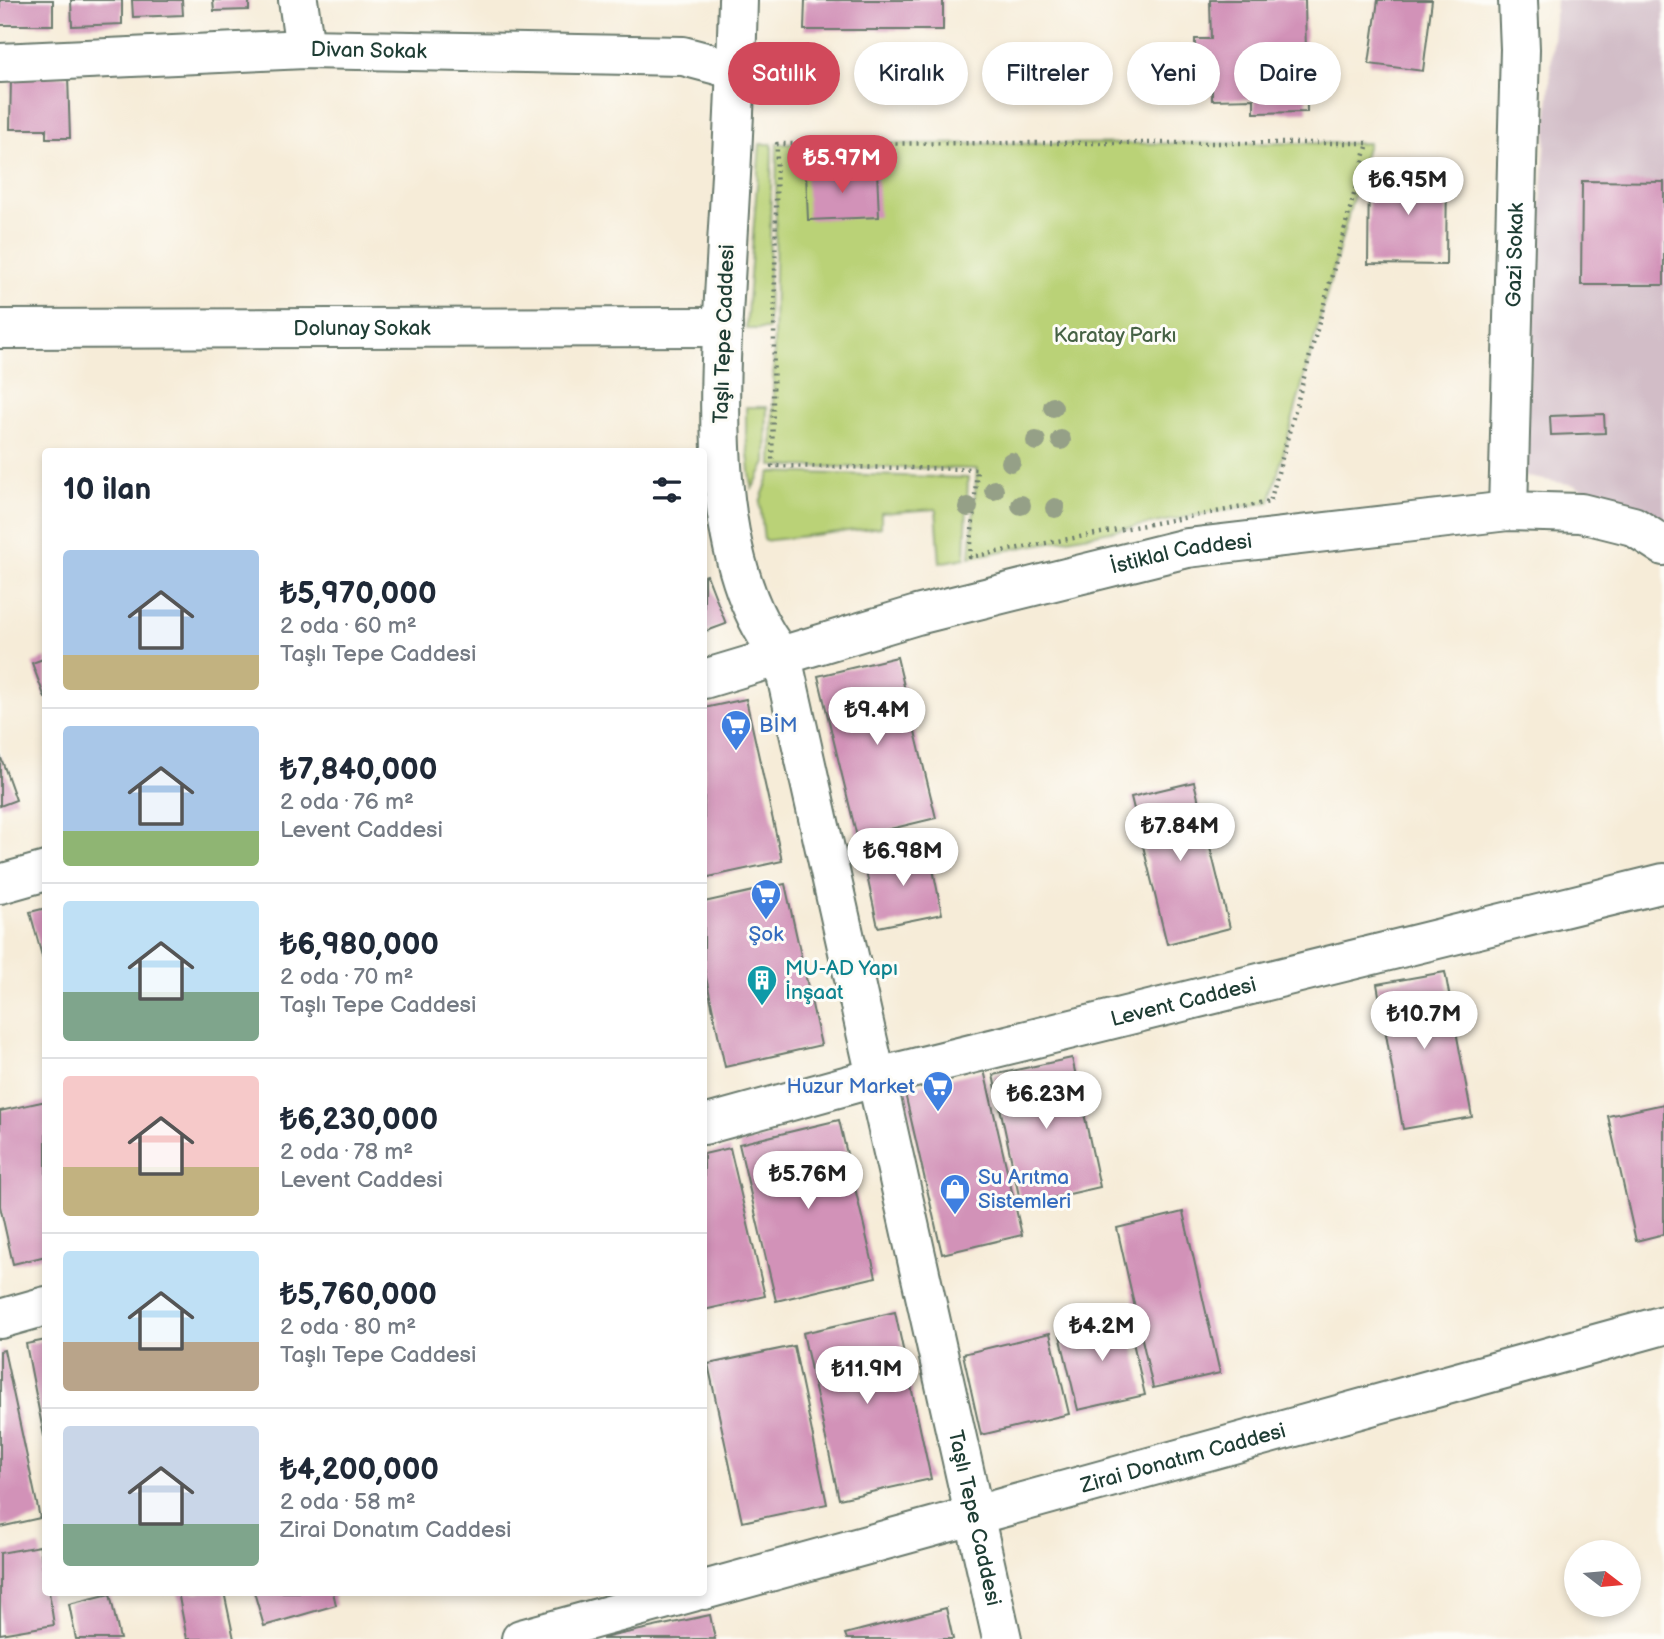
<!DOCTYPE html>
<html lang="tr">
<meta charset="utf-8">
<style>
body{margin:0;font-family:"Balsamiq Sans",sans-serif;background:#f2f2f3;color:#1f2937;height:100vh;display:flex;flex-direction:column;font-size:26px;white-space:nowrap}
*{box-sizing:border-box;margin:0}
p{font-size:23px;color:#747a83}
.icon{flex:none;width:38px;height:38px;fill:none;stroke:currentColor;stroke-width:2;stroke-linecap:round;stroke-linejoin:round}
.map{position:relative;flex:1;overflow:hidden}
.sheet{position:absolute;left:42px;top:448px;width:665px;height:1148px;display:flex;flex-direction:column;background:#fff;border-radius:7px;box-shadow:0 4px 10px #0003}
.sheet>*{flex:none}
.banner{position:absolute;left:728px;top:42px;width:665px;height:63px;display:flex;gap:14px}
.needle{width:46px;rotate:106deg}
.fabs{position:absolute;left:1564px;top:1540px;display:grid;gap:14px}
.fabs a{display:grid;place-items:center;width:77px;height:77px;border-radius:50%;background:#fff;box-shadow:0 4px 10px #0003;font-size:35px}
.price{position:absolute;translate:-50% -60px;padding:0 16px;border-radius:24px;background:#fff;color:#222;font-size:23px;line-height:46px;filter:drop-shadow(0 2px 4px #0008)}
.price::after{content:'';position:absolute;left:50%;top:42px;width:21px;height:16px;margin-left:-10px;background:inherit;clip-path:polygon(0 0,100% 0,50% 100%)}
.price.active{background:#d1495b;color:#fff}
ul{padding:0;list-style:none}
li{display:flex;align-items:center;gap:21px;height:175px;padding:0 21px}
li+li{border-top:2px solid #e0e1e3}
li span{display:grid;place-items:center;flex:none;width:196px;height:140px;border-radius:7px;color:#555}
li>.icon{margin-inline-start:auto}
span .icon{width:84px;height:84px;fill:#fffc;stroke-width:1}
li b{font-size:30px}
h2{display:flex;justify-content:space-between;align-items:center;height:84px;padding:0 21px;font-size:30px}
.pill{padding:0 24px;border-radius:32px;background:#fff;box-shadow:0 4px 10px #0003;font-size:24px;line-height:63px}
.pill.active{background:#d1495b;color:#fff}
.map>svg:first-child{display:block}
.industrial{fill:#d2bdc7}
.green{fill:#bad277;stroke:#6c8856;stroke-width:2}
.building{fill:#d292b8}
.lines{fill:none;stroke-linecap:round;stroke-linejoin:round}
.minor-casing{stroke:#6a7a6d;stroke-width:42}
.path{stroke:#6a7a6d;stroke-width:4.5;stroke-dasharray:2 5;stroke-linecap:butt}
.minor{stroke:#fff;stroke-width:38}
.tree{fill:#95a087}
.labels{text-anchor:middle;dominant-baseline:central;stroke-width:6;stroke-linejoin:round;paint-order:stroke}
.street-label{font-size:21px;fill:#1f3d34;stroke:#fdfcf7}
.park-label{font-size:21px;fill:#466245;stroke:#fdfcf7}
.shop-label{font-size:21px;fill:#366cbe;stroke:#fdfcf7;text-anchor:start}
.culture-label{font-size:21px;fill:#0d838f;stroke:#fdfcf7;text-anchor:start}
</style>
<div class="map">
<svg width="1664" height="1639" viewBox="0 0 1664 1639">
<rect width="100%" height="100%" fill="#fdfcf7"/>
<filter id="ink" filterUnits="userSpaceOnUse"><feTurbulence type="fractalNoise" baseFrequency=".0143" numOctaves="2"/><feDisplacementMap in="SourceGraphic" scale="14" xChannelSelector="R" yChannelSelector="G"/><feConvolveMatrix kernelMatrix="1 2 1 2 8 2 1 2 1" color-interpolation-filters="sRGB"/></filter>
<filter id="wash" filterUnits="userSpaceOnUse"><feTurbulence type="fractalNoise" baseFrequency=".00686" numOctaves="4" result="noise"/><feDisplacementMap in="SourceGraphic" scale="28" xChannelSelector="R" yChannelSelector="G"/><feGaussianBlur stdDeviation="1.57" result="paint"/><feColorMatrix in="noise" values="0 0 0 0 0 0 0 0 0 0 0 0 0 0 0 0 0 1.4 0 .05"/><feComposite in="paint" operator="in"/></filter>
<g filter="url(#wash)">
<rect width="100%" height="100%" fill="#f6ecd8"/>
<path class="industrial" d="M1556 0H1664V527L1574 485 1521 476Z"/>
<g class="green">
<path d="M1368 143 1270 502 970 557 977 469 772 466 777 144Z"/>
<path d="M760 144H772L768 329H746Z"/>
<path d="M746 407H767L766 463 752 489 746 436Z"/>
<path d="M771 472 968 478 965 558 940 563 936 509 881 513V527L764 541 760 502Z"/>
</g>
<g id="blocks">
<g class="building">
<rect x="0" y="0" width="53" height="25"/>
<path d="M71 0H122V24L72 26Z"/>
<path d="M132 0H182L183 15 133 17Z"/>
<path d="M213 0H249V10L214 11Z"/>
<path d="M805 0H943V30H804Z"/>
<path d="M1210 0H1305L1307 112 1254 113V99L1212 100V77L1195 78V39H1211Z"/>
<path d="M1378 0H1432L1423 71 1369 64Z"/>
<path d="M68 76 70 138H46V129H10L11 77Z"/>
<path d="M1369 168 1447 169 1446 265 1368 264Z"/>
<path d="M877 170 879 217 808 220 806 173Z"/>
<path d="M1582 181 1664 182V285H1581Z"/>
<path d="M1604 414 1605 433 1551 435 1550 416Z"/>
<path d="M707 575 726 624 704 632V576Z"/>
<path d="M897 657 936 818 857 837 818 676Z"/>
<path d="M46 658V698H45L32 663Z"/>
<path d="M746 699 782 861 704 878V708Z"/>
<path d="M0 755 16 800 0 806Z"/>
<path d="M1194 782 1230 928 1167 944 1131 797Z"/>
<path d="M929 849 942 914 878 927 864 862Z"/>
<path d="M785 884 821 1045 725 1067 704 968V902Z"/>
<path d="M46 908V967H45L30 912Z"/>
<path d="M1445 972 1472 1117 1403 1129 1377 984Z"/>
<path d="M1072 1058 1100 1187 1021 1205 993 1075Z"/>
<path d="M984 1070 1022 1235 942 1254 904 1089Z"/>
<path d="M46 1101V1256L13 1264 0 1206V1111Z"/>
<path d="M1664 1104V1234L1636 1241 1608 1116Z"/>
<path d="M839 1120 876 1277 776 1301 739 1144Z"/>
<path d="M730 1148 765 1296 704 1310V1154Z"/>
<path d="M1183 1212 1220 1373 1153 1388 1117 1228Z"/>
<path d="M895 1312 931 1479 839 1499 803 1333Z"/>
<path d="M1127 1316 1145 1395 1078 1410 1059 1331Z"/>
<path d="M1050 1333 1069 1414 981 1435 963 1354Z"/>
<path d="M46 1340V1436H44L26 1344Z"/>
<path d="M794 1346 827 1504 742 1522 708 1364Z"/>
<path d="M4 1350 40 1518 0 1527V1351Z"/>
<path d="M40 1546 46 1592H49L54 1625 0 1634V1553Z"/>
<path d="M178 1592H224L234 1639H187Z"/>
<path d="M254 1592H333L336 1605 264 1626Z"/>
<path d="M110 1594 120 1639H76L69 1604Z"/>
<path d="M946 1608 953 1639H847L845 1634Z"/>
<path d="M710 1615 715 1639H603V1638Z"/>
</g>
</g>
</g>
<g filter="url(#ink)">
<use href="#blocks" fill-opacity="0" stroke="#6a7a6d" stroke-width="2"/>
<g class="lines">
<g class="minor-casing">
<g id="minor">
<path d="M298 0 305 49"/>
<path id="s1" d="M738 0C736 81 732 163 727 244 721 365 700 557 782 657L1002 1639"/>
<path id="s2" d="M0 63 305 49 683 56 736 70"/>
<path id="s3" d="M0 329 723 327"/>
<path id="s4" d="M1508 511 1520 49 1518 0"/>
<path id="s5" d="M704 679 917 615 1187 548 1508 511 1581 513 1633 526 1664 546"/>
<path d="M0 884 46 871"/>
<path id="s6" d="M704 1125 874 1078 1664 883"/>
<path d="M0 1319 46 1306"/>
<path id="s7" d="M704 1590 1664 1325"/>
<path d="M521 1639 693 1592"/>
</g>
</g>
<path class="path" d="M1036 143H1368L1270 502 970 557 977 469 772 466 777 144Z"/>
<use href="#minor" class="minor"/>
</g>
<g class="tree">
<circle cx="1053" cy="407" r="10"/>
<circle cx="1061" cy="440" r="10"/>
<circle cx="1036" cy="441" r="10"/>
<circle cx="1011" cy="462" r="10"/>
<circle cx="994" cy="490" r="10"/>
<circle cx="1021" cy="505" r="10"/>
<circle cx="968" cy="507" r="10"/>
<circle cx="1055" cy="508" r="10"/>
</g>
</g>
<defs>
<g id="supermarket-pin" transform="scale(1.575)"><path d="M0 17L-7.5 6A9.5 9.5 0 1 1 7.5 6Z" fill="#3f7fe0" stroke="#fdfcf7"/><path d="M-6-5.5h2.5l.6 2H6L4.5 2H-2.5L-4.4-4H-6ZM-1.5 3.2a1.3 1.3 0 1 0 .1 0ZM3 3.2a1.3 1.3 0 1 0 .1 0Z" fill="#fff"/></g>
<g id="building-pin" transform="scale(1.575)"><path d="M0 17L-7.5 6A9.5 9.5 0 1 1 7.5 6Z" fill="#0f9aa8" stroke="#fdfcf7"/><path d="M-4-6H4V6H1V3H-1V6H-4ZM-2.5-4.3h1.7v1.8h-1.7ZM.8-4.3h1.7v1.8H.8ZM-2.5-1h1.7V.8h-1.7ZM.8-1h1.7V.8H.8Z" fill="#fff"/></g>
<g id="shop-pin" transform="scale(1.575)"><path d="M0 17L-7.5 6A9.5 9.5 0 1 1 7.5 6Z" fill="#3f7fe0" stroke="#fdfcf7"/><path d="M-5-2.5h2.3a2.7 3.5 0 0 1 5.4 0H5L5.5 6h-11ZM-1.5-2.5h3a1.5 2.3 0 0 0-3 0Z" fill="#fff"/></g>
</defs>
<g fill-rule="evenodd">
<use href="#supermarket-pin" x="736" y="725"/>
<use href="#supermarket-pin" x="766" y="894"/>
<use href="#building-pin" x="762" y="980"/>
<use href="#supermarket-pin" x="938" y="1086"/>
<use href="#shop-pin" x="955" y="1189"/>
</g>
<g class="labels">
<g class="street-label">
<text stroke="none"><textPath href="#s2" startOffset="369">Divan Sokak</textPath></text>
<text stroke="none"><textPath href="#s4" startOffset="256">Gazi Sokak</textPath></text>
<text stroke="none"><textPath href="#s3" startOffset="362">Dolunay Sokak</textPath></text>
<text transform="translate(724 334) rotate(-88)">Taşlı Tepe Caddesi</text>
<text stroke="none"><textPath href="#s5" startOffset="494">İstiklal Caddesi</textPath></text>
<text stroke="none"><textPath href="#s6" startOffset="495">Levent Caddesi</textPath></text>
<text stroke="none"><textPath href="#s7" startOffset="497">Zirai Donatım Caddesi</textPath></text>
<text stroke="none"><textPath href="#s1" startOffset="1552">Taşlı Tepe Caddesi</textPath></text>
</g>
<g class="park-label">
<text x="1115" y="335">Karatay Parkı</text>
</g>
<g class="shop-label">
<text x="759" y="725">BİM</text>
<text x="766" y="934" text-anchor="middle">Şok</text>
<text x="915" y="1086" text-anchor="end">Huzur Market</text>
<text x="978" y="1177">Su Arıtma<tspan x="978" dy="24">Sistemleri</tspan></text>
</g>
<g class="culture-label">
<text x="785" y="968">MU-AD Yapı<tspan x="785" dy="24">İnşaat</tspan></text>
</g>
</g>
</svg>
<div class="fabs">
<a><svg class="needle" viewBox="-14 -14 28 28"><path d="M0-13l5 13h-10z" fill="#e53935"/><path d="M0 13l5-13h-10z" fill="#747a83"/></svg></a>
</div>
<b class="price active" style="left:842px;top:195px">₺5.97M</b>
<b class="price" style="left:1408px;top:217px">₺6.95M</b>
<b class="price" style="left:877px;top:747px">₺9.4M</b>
<b class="price" style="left:1180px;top:863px">₺7.84M</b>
<b class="price" style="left:903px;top:888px">₺6.98M</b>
<b class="price" style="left:1424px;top:1051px">₺10.7M</b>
<b class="price" style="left:1046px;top:1131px">₺6.23M</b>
<b class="price" style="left:808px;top:1211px">₺5.76M</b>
<b class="price" style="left:1102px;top:1363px">₺4.2M</b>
<b class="price" style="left:867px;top:1406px">₺11.9M</b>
<div class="banner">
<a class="pill active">Satılık</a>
<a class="pill">Kiralık</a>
<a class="pill">Filtreler</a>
<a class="pill">Yeni</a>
<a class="pill">Daire</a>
</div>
<section class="sheet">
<h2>10 ilan<svg class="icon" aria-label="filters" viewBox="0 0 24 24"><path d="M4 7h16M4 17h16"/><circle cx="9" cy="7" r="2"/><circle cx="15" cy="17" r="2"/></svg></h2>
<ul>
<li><span style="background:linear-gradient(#a9c7e8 75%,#c2b280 0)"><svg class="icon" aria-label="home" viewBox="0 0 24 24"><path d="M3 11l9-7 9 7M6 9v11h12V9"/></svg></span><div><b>₺5,970,000</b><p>2 oda · 60 m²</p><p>Taşlı Tepe Caddesi</p></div></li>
<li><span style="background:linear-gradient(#a9c7e8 75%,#8fb573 0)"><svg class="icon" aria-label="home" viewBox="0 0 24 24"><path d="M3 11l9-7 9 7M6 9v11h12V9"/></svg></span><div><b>₺7,840,000</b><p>2 oda · 76 m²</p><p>Levent Caddesi</p></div></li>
<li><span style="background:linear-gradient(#bfe0f5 65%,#7fa58c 0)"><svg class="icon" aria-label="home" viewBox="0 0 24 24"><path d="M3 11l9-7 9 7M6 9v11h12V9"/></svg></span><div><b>₺6,980,000</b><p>2 oda · 70 m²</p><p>Taşlı Tepe Caddesi</p></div></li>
<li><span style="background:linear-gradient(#f6c9c9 65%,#c2b280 0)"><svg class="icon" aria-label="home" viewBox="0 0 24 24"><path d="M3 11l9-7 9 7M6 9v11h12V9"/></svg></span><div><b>₺6,230,000</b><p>2 oda · 78 m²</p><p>Levent Caddesi</p></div></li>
<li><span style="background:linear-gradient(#bfe0f5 65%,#b9a48a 0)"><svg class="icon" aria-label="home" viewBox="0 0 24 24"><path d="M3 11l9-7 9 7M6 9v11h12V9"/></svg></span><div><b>₺5,760,000</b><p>2 oda · 80 m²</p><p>Taşlı Tepe Caddesi</p></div></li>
<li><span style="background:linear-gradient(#c9d6e8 70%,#7fa58c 0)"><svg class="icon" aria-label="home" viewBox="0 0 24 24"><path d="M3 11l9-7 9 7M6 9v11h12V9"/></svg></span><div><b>₺4,200,000</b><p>2 oda · 58 m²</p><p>Zirai Donatım Caddesi</p></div></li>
</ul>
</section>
</div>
